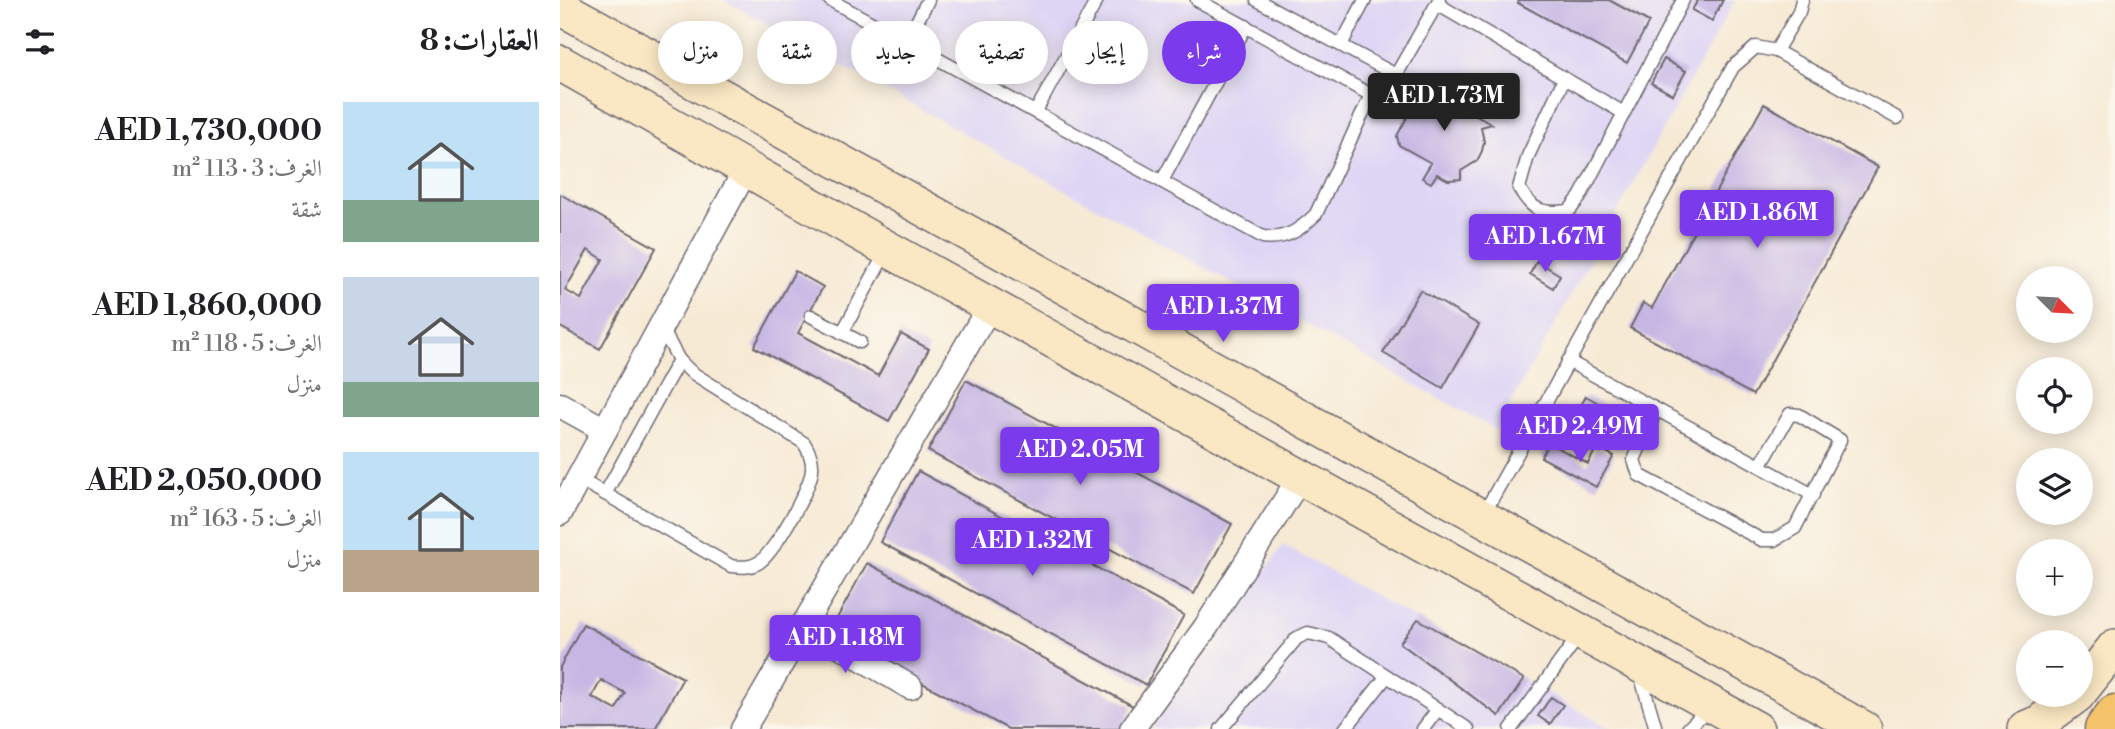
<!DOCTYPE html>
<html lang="ar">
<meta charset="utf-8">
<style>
body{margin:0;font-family:"Libre Bodoni",Amiri,serif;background:#f2f2f2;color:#202124;direction:rtl;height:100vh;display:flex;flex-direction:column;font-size:26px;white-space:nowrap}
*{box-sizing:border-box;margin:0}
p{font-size:23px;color:#757577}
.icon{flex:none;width:38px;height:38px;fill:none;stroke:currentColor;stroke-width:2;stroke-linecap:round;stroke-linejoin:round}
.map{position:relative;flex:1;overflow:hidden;direction:ltr}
.panel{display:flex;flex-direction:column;background:#fff;width:560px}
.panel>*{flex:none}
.banner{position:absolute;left:21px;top:21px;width:665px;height:63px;direction:rtl;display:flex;gap:14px}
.needle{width:46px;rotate:114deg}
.tools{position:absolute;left:1456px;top:266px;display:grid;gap:14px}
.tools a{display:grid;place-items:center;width:77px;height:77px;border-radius:50%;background:#fff;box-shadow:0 4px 18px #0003;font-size:35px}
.price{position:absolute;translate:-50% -60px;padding:0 16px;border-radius:7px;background:#7c3aed;color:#fff;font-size:23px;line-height:46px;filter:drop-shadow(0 2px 4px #0008)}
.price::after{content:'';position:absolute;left:50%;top:42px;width:21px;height:16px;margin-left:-10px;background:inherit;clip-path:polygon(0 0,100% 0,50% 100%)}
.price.on{background:#222;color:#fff}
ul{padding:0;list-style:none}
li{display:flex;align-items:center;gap:21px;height:175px;padding:0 21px}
li span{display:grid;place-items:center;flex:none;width:196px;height:140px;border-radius:0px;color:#555}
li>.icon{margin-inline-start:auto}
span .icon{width:84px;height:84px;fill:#fffc;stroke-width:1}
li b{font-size:30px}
h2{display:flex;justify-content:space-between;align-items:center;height:84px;padding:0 21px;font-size:30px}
.pill{padding:0 24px;border-radius:32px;background:#fff;box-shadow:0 4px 18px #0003;font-size:24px;line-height:63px}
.pill.on{background:#7c3aed;color:#fff}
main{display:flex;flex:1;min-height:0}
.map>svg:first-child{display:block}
.built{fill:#ded5f5}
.building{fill:#c6b6e4;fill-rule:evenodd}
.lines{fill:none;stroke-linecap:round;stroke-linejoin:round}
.service-casing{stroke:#6d6871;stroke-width:15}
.minor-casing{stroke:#6d6871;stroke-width:27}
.secondary-casing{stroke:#6d6871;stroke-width:38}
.trunk-casing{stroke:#6d6871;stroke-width:41}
.service{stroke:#fff;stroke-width:12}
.minor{stroke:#fff;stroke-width:24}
.secondary{stroke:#fae7c3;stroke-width:35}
.trunk{stroke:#f3c26a;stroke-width:38}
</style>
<main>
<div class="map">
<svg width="1555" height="729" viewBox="0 0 1555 729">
<rect width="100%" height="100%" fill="#fbf7ec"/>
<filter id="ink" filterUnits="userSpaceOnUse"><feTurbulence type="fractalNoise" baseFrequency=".0143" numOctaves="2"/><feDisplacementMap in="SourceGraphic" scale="14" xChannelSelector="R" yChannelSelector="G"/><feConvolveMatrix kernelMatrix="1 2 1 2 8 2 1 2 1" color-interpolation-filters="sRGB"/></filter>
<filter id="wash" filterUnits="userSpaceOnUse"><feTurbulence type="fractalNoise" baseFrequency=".00686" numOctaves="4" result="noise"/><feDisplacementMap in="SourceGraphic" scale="28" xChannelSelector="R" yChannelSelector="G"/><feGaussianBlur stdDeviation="1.57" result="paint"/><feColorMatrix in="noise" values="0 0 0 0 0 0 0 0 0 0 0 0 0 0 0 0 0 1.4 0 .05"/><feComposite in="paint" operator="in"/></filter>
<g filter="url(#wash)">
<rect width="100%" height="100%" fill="#f7ead5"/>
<g class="built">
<path d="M164 0H1175L936 430Z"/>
<path d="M723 545 964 679 1051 729H592Z"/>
</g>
<g id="blocks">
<g class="building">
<path d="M959 0H1049L1089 22 1067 63 958 3Z"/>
<path d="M1138 0H1163L1152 21 1132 10Z"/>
<path d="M1104 59 1126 71 1113 95 1091 83Z"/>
<path d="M910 85 923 92 911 112 932 124 921 127 924 142 922 151 917 161 901 171V179L888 180 877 174 871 183 862 178 871 163 839 145 837 136 860 93 870 89 898 106Z"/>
<path d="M1204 104 1318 167 1193 395 1070 328 1083 303 1092 308Z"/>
<path d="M0 194 96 248 40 349 0 327ZM28 250 43 259 21 299 5 290Z"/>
<path d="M977 261 1000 275 993 288 970 274Z"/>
<path d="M235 271 263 287 238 333 318 376 341 334 369 349 329 421 194 347Z"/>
<path d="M860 290 919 325 883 388 823 353Z"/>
<path d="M406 380 672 524 634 594 368 451Z"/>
<path d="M1026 396 1074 423 1059 448 1012 422Z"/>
<path d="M989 443 1028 464 1037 447 1054 456 1036 487 981 457Z"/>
<path d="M358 471 624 615 586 685 320 542Z"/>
<path d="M307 563 573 706 561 729H448L269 633Z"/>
<path d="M858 619 964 679 939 716 840 643Z"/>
<path d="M23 624 123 678 95 729H0V667ZM41 680 65 693 56 710 32 697Z"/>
<path d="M991 697 1003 705 990 724 978 716Z"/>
</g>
</g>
</g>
<g filter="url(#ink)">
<use href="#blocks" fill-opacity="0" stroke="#6d6871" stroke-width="2"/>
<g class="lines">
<g class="service-casing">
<g id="service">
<path d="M270 0 703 237C726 240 740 230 756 214L811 95 836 75 879 0"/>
<path d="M637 0 811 95"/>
<path d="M697 0 836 75"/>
<path d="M877 4 1062 112"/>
<path d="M347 41 368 0"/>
<path d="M781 45 805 0"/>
<path d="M1216 51 1239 12 1242 0"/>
<path d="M1004 79 968 156 959 188C973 212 982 214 1009 211L1020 197 1123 0"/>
<path d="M476 111 537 0"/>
<path d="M602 181 686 26"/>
<path d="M251 316 300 342"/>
<path d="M282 333 327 250"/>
<path d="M1008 361 1253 495"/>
<path d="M1096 410 1074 460 1079 475 1202 540H1214L1235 528 1280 440 1239 415 1230 414 1200 466"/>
<path d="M19 479 171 566C181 567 189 568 198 563 213 555 252 486 252 469 253 459 249 451 244 443L131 372 119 360 101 327"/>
<path d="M45 494 119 360"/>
<path d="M923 515 1173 67 1196 47 1216 51 1337 118"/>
<path d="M1080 674 1096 729"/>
<path d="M661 729 737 638 748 633 769 638 908 729"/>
<path d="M785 729 827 676"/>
<path d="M863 729 878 709"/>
<path d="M951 729 1021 633"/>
<path d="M1128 729 1149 707"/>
</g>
</g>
<g class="minor-casing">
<g id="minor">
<path d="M0 405 45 430"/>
<path d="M0 513 186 169"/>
<path d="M244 624 350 687"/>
<path d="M183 729 430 306"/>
<path d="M572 729 646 627 741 476"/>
</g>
</g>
<g class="secondary-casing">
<g id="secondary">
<path d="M0 7 1304 729"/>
<path d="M0 63 328 249 1196 729"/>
<path d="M1521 690 1555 647"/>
<path d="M1465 729 1479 723 1517 695"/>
</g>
</g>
<g class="trunk-casing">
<path id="trunk" d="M1544 729 1555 714"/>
</g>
<use href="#service" class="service"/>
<use href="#minor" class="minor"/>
<use href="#secondary" class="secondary"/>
<use href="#trunk" class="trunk"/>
</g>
</g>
</svg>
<div class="tools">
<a><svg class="needle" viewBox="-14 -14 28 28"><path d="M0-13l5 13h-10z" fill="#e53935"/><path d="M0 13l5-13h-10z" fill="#757577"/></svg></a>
<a><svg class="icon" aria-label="locate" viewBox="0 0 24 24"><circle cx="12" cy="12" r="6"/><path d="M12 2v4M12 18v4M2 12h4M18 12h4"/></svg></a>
<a><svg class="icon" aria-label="layers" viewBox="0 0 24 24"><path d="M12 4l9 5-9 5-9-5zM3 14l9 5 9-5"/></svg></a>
<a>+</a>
<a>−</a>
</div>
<b class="price on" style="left:884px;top:133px">AED 1.73M</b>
<b class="price" style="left:1197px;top:250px">AED 1.86M</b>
<b class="price" style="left:985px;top:274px">AED 1.67M</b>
<b class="price" style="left:663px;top:344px">AED 1.37M</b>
<b class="price" style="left:1020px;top:464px">AED 2.49M</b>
<b class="price" style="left:520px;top:487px">AED 2.05M</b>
<b class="price" style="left:472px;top:578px">AED 1.32M</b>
<b class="price" style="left:285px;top:675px">AED 1.18M</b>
<div class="banner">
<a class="pill on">شراء</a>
<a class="pill">إيجار</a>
<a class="pill">تصفية</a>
<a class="pill">جديد</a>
<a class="pill">شقة</a>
<a class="pill">منزل</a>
</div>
</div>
<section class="panel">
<h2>العقارات: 8<svg class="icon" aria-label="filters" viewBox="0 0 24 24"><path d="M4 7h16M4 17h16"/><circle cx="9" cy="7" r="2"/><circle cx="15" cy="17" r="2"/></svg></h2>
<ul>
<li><span style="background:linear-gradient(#bfe0f5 70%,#7fa58c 0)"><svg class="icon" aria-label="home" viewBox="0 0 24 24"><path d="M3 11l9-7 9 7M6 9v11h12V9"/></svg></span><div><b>AED 1,730,000</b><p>الغرف: 3 · 113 m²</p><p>شقة</p></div></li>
<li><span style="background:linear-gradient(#c9d6e8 75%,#7fa58c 0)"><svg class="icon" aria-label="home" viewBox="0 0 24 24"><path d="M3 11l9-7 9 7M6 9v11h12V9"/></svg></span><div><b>AED 1,860,000</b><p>الغرف: 5 · 118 m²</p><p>منزل</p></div></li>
<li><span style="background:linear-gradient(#bfe0f5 70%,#b9a48a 0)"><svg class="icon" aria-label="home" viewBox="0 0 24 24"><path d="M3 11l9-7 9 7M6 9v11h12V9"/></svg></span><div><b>AED 2,050,000</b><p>الغرف: 5 · 163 m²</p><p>منزل</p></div></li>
</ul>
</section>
</main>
